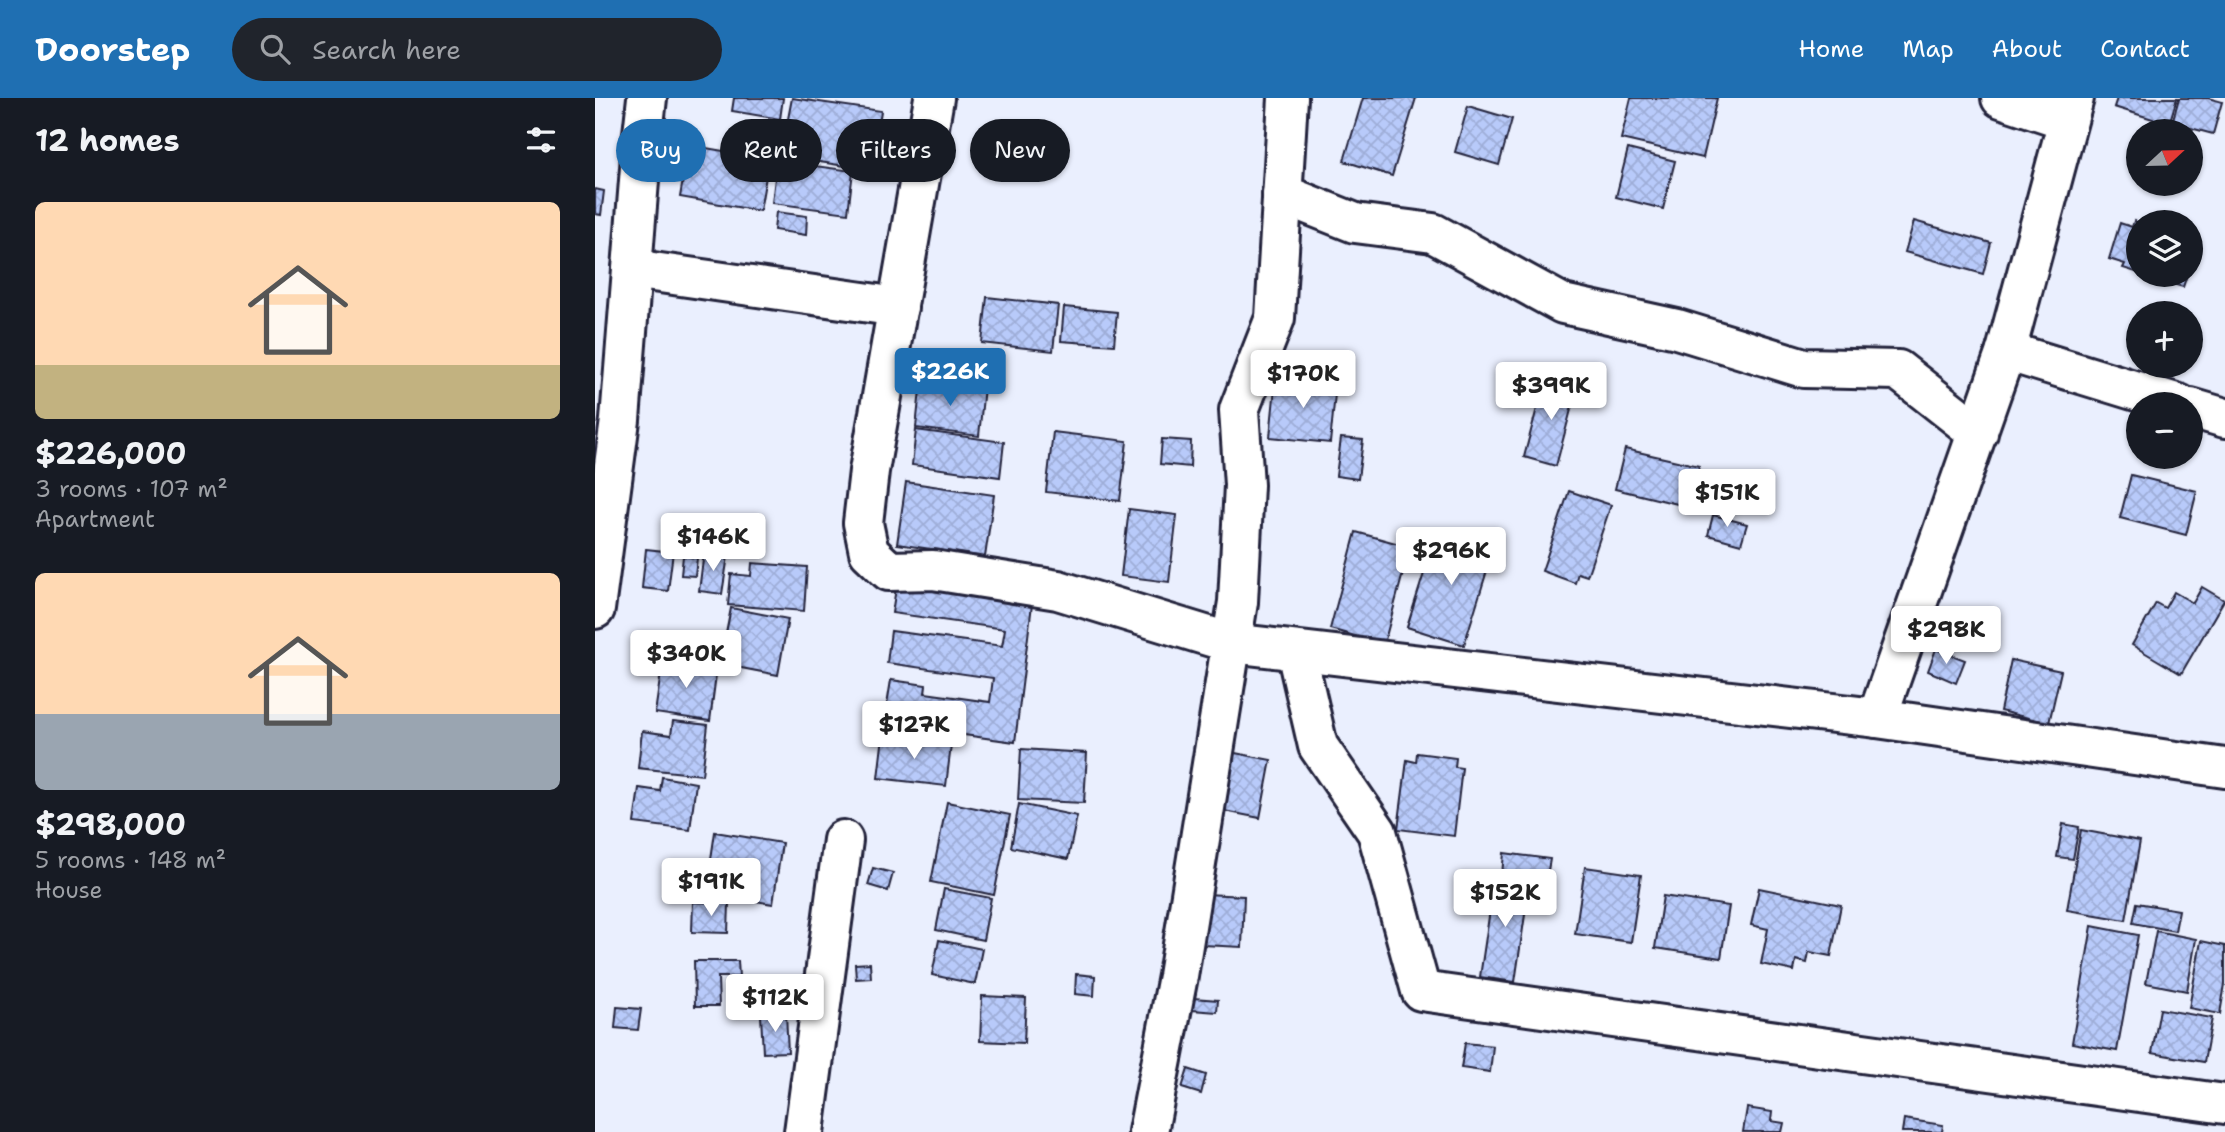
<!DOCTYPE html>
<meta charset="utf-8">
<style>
body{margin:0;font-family:"Shantell Sans",sans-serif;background:#20242c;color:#f1f3f6;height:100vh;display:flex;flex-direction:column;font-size:26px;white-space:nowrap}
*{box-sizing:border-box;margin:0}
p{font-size:23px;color:#9ea1a6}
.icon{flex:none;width:38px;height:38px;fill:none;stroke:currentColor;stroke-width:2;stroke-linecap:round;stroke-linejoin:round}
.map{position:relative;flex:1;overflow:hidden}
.details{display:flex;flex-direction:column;background:#171b24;width:595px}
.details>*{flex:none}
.top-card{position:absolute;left:21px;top:21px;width:665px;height:63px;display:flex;gap:14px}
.needle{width:46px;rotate:68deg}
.buttons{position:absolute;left:1531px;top:21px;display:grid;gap:14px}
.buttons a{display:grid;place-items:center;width:77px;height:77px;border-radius:50%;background:#171b24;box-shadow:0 2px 5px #0004;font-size:35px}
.price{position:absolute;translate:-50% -60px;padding:0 16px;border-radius:7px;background:#fff;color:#222;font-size:23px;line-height:46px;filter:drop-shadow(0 2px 4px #0008)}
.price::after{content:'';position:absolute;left:50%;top:42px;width:21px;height:16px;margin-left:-10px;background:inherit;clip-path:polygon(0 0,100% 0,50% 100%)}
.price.selected{background:#1f6fb2;color:#fff}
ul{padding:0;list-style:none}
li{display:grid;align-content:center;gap:14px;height:371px;padding:0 35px}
li span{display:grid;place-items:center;height:217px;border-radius:10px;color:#555}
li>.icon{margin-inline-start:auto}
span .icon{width:126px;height:126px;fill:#fffc;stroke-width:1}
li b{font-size:30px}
h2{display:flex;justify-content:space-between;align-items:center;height:84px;padding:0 35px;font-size:30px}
.pill{padding:0 24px;border-radius:32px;background:#171b24;box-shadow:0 2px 5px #0004;font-size:24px;line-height:63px}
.pill.selected{background:#1f6fb2;color:#fff}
header{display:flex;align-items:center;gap:42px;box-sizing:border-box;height:98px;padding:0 35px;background:#1f6fb2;color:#fff}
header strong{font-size:33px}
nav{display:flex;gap:38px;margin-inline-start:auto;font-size:24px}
.search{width:490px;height:63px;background:#20242c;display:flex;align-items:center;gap:18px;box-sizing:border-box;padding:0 24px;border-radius:38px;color:#9ea1a6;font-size:26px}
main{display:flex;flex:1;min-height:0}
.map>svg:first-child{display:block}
.building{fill:url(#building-cross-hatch);stroke:#22223b;stroke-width:2}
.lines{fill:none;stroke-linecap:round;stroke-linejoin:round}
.minor-casing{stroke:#22223b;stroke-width:44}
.minor{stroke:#fff;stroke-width:38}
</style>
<header>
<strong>Doorstep</strong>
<div class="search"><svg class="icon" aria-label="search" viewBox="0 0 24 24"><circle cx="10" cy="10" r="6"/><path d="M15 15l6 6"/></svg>Search here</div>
<nav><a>Home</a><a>Map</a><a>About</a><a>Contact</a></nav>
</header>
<main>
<section class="details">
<h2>12 homes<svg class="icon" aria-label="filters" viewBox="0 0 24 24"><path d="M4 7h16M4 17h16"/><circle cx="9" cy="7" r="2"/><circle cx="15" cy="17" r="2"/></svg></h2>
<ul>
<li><span style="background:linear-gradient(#ffd9b3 75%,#c2b280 0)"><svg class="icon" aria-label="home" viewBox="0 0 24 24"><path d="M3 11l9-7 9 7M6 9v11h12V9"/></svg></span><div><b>$226,000</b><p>3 rooms · 107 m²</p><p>Apartment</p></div></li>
<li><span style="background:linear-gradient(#ffd9b3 65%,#9aa5b1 0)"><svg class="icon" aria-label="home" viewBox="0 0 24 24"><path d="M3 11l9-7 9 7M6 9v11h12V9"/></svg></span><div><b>$298,000</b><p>5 rooms · 148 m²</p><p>House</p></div></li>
</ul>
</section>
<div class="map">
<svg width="1630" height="1034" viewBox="0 0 1630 1034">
<defs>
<pattern id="building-cross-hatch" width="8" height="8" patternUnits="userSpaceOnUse" patternTransform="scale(1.75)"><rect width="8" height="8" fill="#b8cafa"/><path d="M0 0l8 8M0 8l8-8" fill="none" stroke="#9eadd7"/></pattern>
</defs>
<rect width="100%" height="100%" fill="#eaeffe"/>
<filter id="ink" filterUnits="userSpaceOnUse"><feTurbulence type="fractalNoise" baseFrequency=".0143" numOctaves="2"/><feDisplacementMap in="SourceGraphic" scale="14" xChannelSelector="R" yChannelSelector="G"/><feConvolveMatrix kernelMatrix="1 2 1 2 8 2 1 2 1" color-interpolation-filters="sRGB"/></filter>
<g filter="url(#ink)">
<g class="building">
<path d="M139 0H188L185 21 137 13Z"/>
<path d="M197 0 286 13 276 72 186 58Z"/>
<path d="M768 0H821L797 78 749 63Z"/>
<path d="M1036 0H1122L1108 60 1026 41Z"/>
<path d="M1522 0H1582L1574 26 1519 9Z"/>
<path d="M1584 0H1613L1627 4 1618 36 1577 25Z"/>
<path d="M873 8 917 21 904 67 860 54Z"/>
<path d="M94 47 174 61 165 113 85 99Z"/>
<path d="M1033 51 1080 63 1068 111 1021 99Z"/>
<path d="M182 63 258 73 253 115 177 105Z"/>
<path d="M0 91 9 93 6 117 0 116Z"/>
<path d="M181 114 212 118 211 137 179 132Z"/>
<path d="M1319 123 1396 145 1388 176 1310 154Z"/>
<path d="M1539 123 1544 125V175L1528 170 1530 166 1514 161 1525 125 1537 129Z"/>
<path d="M1596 141 1603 143 1596 164Z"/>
<path d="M1549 177H1592L1588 189Z"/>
<path d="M392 199 463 207 458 253 387 245Z"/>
<path d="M469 209 522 214 519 247 466 243Z"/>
<path d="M681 279 741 286 735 345 675 339Z"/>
<path d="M950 280 982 289 961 368 929 359Z"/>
<path d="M326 282 389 289 384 338 321 330Z"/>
<path d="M321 332 409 344 405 379 317 367Z"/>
<path d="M458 334 532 343 525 403 451 394Z"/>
<path d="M746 340 768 342 763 381 741 378Z"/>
<path d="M567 341 596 343 595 369 565 366Z"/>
<path d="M1030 351 1104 368 1095 409 1020 391Z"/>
<path d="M1536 377 1602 393 1591 437 1525 420Z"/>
<path d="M311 384 399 397 390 459 302 446Z"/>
<path d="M974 393 1016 407 992 478 983 475 980 485 947 473Z"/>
<path d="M534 411 582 417 574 484 526 478Z"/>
<path d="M1118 417 1152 426 1146 446 1113 437Z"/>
<path d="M843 431 899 450 869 547 812 529Z"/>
<path d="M761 434 815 449 789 546 735 531Z"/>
<path d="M51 451 78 454 73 493 47 490Z"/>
<path d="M109 454 133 458 127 496 104 493Z"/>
<path d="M88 458 102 460 100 478 86 477Z"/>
<path d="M157 465 212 469 209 513 133 507 136 476 156 478Z"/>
<path d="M303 478 438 498 420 644 289 626 296 582 331 587 330 595 395 604 398 580 292 565 296 533 407 548 410 531 297 515Z"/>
<path d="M1607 489 1629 502 1586 576 1537 547 1561 505 1570 510 1579 494 1598 505Z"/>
<path d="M136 510 193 521 183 577 125 566Z"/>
<path d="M1341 551 1370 562 1361 585 1333 573Z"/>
<path d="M68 561 122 569 115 623 60 615Z"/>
<path d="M1416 562 1466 573 1454 625 1405 613Z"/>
<path d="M78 623 113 627 107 677 43 670 47 633 76 637Z"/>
<path d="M288 638 356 647 351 688 283 680Z"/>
<path d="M426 651 492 655 489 705 423 702Z"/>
<path d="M630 653 676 662 665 720 619 711Z"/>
<path d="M822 655 861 660 860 669 867 670 859 738 803 731 812 662 821 664Z"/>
<path d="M67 679 101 685 95 732 39 725 44 690 65 693Z"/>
<path d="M352 704 415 717 399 797 336 784Z"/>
<path d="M424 706 482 718 473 761 416 749Z"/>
<path d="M1468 726 1484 729 1478 761 1462 759Z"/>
<path d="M1486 732 1545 743 1531 822 1472 812Z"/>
<path d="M120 734 187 745 178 806 111 795Z"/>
<path d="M909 755 955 761 951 784 907 777Z"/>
<path d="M990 769 1046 777 1036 844 980 836Z"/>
<path d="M278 770 298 775 293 793 273 787Z"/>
<path d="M900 778 935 783 920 884 885 879Z"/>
<path d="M1164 790 1246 807 1236 858 1214 854 1212 865 1201 862 1199 873 1166 866 1173 831 1156 827Z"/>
<path d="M349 791 396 800 388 842 341 832Z"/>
<path d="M610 796 649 798 647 849 608 847Z"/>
<path d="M1068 798 1134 808 1126 860 1060 850Z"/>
<path d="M98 804 134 805 133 835 97 834Z"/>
<path d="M1542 805 1584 812 1580 833 1538 825Z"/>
<path d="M1497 828 1543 837 1522 953 1477 945Z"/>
<path d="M1561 833 1601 841 1592 893 1551 885Z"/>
<path d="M344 842 387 851 380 886 337 877Z"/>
<path d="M1606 843 1630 848V886L1625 916 1594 910Z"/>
<path d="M99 863H143L144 879H123L124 908H100Z"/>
<path d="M275 865 276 880 261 881 260 866Z"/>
<path d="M481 876 500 878 499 898 480 896Z"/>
<path d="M387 898 431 900 429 945 385 943Z"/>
<path d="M598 900 623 902 622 914 597 912Z"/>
<path d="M22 909 46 911 43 932 20 930Z"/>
<path d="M1565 911 1617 920 1609 964 1557 955Z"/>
<path d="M191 916 193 954 168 955 166 917Z"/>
<path d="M870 945 898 948 895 974 866 970Z"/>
<path d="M593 971 611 977 606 996 587 990Z"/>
<path d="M1152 1010 1177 1014 1176 1023 1189 1025 1187 1034H1148Z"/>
<path d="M1309 1021 1348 1027 1347 1034H1307Z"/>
</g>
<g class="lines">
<g class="minor-casing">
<g id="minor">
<path d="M339 0 274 373 268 425 274 454 294 473 338 472 463 492 636 545 1282 620 1630 670"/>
<path d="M1406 0 1472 22"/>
<path d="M687 96 760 125 838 135 968 206 1082 231 1209 270 1303 272 1383 335"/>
<path d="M37 171 303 209"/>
<path d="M1411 253 1584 306"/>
<path d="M1596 310 1630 320"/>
<path d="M0 511 25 322 47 45 52 0"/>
<path d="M701 553 723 648 782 734 826 893 1630 1006"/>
<path d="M1282 620 1411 253 1479 0"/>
<path d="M209 1034 248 742"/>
<path d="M553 1034 583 878 643 504 649 387 644 312 680 220 693 0"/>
</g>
</g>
<use href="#minor" class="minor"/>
</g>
</g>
</svg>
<div class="buttons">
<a><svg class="needle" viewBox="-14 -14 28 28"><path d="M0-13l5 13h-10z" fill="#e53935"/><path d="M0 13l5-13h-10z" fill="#9ea1a6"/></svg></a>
<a><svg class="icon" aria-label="layers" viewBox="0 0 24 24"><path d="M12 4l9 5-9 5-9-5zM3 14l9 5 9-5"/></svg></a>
<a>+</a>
<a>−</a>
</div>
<b class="price selected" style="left:355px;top:310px">$226K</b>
<b class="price" style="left:708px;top:312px">$170K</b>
<b class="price" style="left:956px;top:324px">$399K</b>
<b class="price" style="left:1132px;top:431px">$151K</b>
<b class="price" style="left:118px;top:475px">$146K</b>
<b class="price" style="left:856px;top:489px">$296K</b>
<b class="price" style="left:1351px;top:568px">$298K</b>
<b class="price" style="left:91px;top:592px">$340K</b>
<b class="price" style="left:319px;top:663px">$127K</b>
<b class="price" style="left:116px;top:820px">$191K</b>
<b class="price" style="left:910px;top:831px">$152K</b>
<b class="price" style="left:180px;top:936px">$112K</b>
<div class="top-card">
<a class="pill selected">Buy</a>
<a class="pill">Rent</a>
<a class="pill">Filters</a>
<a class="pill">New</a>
</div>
</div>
</main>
